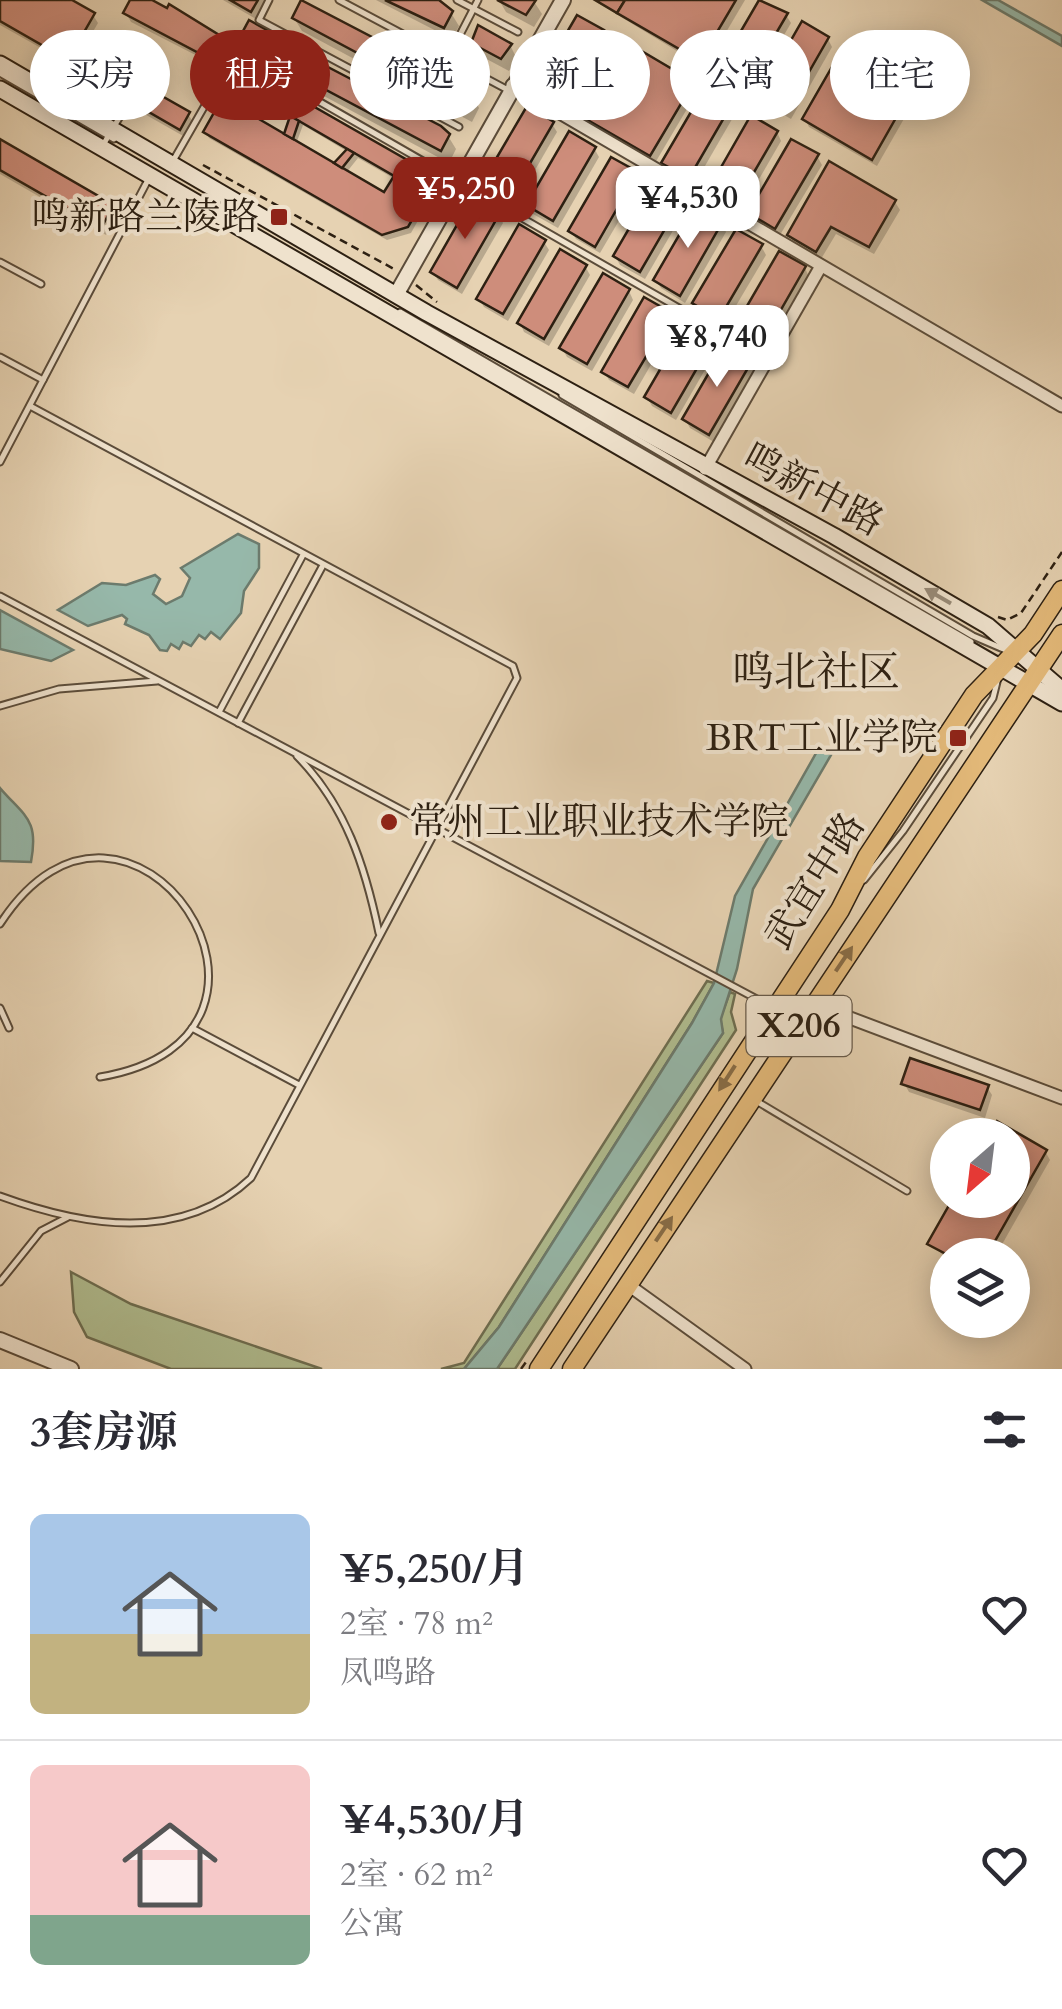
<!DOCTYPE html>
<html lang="zh">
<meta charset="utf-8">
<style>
body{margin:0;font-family:Cardo,"Noto Serif SC",serif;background:#f2f2f3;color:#2b2b33;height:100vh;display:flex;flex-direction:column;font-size:38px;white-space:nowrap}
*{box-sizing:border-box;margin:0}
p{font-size:32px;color:#7c7c81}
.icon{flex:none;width:55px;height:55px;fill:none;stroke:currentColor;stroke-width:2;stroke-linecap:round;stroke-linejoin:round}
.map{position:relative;height:1369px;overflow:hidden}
.details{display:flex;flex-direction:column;background:#fff;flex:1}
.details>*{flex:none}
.hud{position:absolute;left:30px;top:30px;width:1002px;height:90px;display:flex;gap:20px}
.needle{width:65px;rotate:208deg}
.fabs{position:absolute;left:930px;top:1118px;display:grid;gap:20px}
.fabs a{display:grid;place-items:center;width:100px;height:100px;border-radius:50%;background:#fff;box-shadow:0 5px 25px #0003;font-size:50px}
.price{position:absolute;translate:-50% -85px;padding:0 22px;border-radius:20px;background:#fff;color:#222;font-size:32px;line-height:65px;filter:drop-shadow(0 2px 5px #0008)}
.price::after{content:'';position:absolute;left:50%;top:60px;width:30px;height:22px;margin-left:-15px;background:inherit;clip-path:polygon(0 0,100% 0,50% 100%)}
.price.current{background:#8f2418;color:#fff}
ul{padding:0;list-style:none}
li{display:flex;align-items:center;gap:30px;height:250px;padding:0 30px}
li+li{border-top:2px solid #e1e1e2}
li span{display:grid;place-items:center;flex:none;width:280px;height:200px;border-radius:15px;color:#555}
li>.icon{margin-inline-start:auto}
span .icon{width:120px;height:120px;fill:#fffc;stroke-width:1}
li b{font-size:42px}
h2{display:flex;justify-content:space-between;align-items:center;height:120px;padding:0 30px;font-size:42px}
.pill{padding:0 35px;border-radius:45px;background:#fff;box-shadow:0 5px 25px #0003;font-size:35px;line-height:90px}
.pill.current{background:#8f2418;color:#fff}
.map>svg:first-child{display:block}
.green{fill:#b0bd90;stroke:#6e6e51;stroke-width:2.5}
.water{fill:#96b8aa;stroke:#6c7b6d;stroke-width:2.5}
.shadow{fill:#0003;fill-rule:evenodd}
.building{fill:#ce8d7b;stroke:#2d2012;stroke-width:2.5;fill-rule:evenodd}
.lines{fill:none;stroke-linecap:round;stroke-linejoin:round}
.service-casing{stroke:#5b4c3a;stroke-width:9}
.minor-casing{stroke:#5b4c3a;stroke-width:15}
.tertiary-casing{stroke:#5b4c3a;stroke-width:18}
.secondary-casing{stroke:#2d2012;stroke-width:19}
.primary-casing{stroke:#2d2012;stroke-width:21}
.path{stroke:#2d2012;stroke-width:2.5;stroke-dasharray:8 5;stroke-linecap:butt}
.service{stroke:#efe2cd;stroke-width:5}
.minor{stroke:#efe2cd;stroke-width:11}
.tertiary{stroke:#efe2cd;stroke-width:14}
.secondary{stroke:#efe2cd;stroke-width:15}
.primary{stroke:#e3b979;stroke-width:18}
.oneway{fill:#988b79}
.oneway2{fill:#886c46}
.poi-dot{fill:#8f2418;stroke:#efe2cd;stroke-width:4}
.labels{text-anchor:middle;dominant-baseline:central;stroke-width:8;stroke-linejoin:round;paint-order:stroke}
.shield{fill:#efe2cd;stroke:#675a4a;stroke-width:2.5}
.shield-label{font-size:35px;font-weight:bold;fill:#2d2012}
.poi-label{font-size:38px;fill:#2d2012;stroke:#efe2cd;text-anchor:end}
.street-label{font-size:38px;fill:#2d2012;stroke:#efe2cd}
.quarter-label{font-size:42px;fill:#2d2012;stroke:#efe2cd}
</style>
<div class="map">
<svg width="1062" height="1369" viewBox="0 0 1062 1369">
<rect width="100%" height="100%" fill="#e6d2b2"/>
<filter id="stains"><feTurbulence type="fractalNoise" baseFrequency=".002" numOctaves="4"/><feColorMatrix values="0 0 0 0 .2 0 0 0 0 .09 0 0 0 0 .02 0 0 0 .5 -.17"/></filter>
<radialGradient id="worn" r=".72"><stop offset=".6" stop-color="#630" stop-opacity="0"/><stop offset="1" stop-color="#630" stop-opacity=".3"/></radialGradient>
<g class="green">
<path d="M707 981 714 983 692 1023 499 1327 464 1369H441L464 1363Z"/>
<path d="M730 992 735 994 731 1012 736 1030 515 1369H497L723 1033 720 1019Z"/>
<path d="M71 1272 131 1304 322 1369H171L87 1337 74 1312Z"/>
</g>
<g class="water">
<path d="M982 0H998L1062 36V46Z"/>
<path d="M238 534 259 544V568L244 591 241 613 220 639 211 632 205 639 199 635 191 646 183 642 179 649 171 644 167 651 160 650 149 635 125 624 127 619 122 615 88 626 58 610 102 583 126 585 155 575 160 579 153 594 166 604 182 596 190 578 181 568Z"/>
<path d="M0 610 73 650 51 661 0 649Z"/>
<path d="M819 748 831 755 753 889 737 969 721 1019 723 1033 497 1369H464L499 1327 692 1023 714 983 735 896Z"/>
<path d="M0 788C25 817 39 819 31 862L0 861Z"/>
</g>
<g class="shadow">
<path d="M0 0H66L93 15 98 23 73 66 0 25Z"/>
<path d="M133 0H149L222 40 227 48 217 66 131 22 126 13Z"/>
<path d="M223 0H266L256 19Z"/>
<path d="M376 0H431L451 13 459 26 452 39Z"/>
<path d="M499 0H533L542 14 534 27 506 12Z"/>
<path d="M593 0H745L705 68Z"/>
<path d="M762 1 786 15 791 23 749 95 725 81 720 72Z"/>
<path d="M294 18 472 95 479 108 472 122 302 31Z"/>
<path d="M602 32 607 40 566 111 542 97 537 89Z"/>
<path d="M272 35 277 43 448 136 456 149 449 163 279 72 269 55 264 63 238 46Z"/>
<path d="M828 39 832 47 791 119 767 105 762 96Z"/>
<path d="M473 43 510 45 517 59 509 71 481 56Z"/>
<path d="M242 69 435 179 438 185 411 233 387 240 209 138 206 132ZM265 103 292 119 285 137 255 120ZM303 125 348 152 335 167 296 144ZM358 158 395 179 385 196 346 173Z"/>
<path d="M86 74 188 114 193 122 185 137 90 83Z"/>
<path d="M692 84 697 92 655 163 586 123 582 115Z"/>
<path d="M912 88 917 96 877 166 809 127 805 119Z"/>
<path d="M730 106 735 114 694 185 669 171 664 163Z"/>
<path d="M552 124 557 132 516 203 491 189 486 181Z"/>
<path d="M777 132 781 141 740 212 716 198 711 190Z"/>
<path d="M0 142 113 207 117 215 106 235 0 174Z"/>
<path d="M594 148 599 157 558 228 533 214 528 205Z"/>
<path d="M817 156 822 165 780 235 756 221 751 213Z"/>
<path d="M636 174 641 183 600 253 576 239 571 231Z"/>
<path d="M681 200 686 208 645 279 620 265 615 256Z"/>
<path d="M895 202 900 210 874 254 836 234 821 259 794 244 790 235Z"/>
<path d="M498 215 503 223 462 294 438 280 433 272Z"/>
<path d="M721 223 726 232 685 303 661 288 656 280Z"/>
<path d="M544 242 549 250 508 321 484 307 479 299Z"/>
<path d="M761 246 766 255 724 326 700 311 695 303Z"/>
<path d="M585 266 590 275 549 346 524 332 520 323Z"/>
<path d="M805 268 809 277 772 341 748 327 743 318Z"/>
<path d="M629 291 633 300 592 371 567 357 562 348Z"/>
<path d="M670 315 675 323 634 394 609 380 604 372Z"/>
<path d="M713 341 717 349 676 420 652 406 647 397Z"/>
<path d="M750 362 755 371 714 442 690 428 685 419Z"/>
<path d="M904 1083 987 1087 992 1095 985 1118 909 1092Z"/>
<path d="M998 1125 1045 1151 1050 1160 996 1255H948V1259L930 1244 955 1200H1012V1135H992Z"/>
</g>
<g class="building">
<path d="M0 0H72L95 13 68 60 0 21Z"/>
<path d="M130 0H152L167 8 169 4 224 38 212 60 123 13Z"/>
<path d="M230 0H258L251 12Z"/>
<path d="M301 0 464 85 473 93 464 110 292 18Z"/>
<path d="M385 0H439L453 11 444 28Z"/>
<path d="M497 0H536L526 15Z"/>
<path d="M595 0H625L617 13Z"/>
<path d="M625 0H736L700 61 617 13Z"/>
<path d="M759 0 788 13 744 88 717 72Z"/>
<path d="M577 15 604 30 561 104 534 89Z"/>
<path d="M249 20 274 34 261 59 235 46Z"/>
<path d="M802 21 829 37 786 112 759 96Z"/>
<path d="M478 25 512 44 501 59 471 43Z"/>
<path d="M623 40 694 82 650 156 579 115Z"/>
<path d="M278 41 441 126 450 134 441 151 268 59Z"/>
<path d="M844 46 914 86 872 160 802 119Z"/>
<path d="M93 57 190 112 180 130 83 74Z"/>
<path d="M241 65 437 177 408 227 382 235 203 132ZM261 99 394 176 384 192 252 115Z"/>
<path d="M705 88 732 104 689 178 661 163Z"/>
<path d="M527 106 554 122 511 196 483 181Z"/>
<path d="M751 115 778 131 735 205 708 190Z"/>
<path d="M290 116 299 121 293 139 284 134Z"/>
<path d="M569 131 596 147 553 221 526 205Z"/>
<path d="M0 139 114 205 101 228 0 170Z"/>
<path d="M791 139 819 154 775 229 748 213Z"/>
<path d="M347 149 354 153 342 168 334 163Z"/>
<path d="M611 157 638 172 595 247 568 231Z"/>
<path d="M829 161 896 200 869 247 831 227 816 252 787 235Z"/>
<path d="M656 182 683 198 640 272 613 256Z"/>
<path d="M473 197 500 213 457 288 430 272Z"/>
<path d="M696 206 723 221 680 296 653 280Z"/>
<path d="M519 224 546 240 503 314 476 299Z"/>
<path d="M736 229 763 244 719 319 692 303Z"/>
<path d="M560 249 587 265 544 339 517 323Z"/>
<path d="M779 251 806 266 767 334 740 318Z"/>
<path d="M603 273 630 289 587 364 559 348Z"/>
<path d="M644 297 672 313 628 387 601 372Z"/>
<path d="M687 323 714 339 671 413 644 397Z"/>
<path d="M725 345 752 361 709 435 682 419Z"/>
<path d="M910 1058 989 1085 980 1110 901 1084Z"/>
<path d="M997 1121 1047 1150 987 1255H948L927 1244 952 1200H1012V1135H989Z"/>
</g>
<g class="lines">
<g class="service-casing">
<g id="service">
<path d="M269 0 259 20 459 127"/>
<path d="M339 0 508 90"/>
<path d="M457 0 518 32"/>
<path d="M448 58 478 0"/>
<path d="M0 73 114 139"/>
<path d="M140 82 147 69"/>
<path d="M103 145 128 103"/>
<path d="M173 161 231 60 240 56 745 346"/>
<path d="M0 262 41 284"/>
<path d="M400 312 971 642"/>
<path d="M0 357 43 380"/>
<path d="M562 395 973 636 1008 651"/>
<path d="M0 462 149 178"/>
<path d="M0 596 770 1006"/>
<path d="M0 706 59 689 157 681"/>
<path d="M219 712 303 555"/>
<path d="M238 723 322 567"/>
<path d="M297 756C346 806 365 866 379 933"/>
<path d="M864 880 903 831 993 698 998 678"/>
<path d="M0 924C129 724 338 1037 100 1077"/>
<path d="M0 1008 9 1028"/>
<path d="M192 1028 299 1085"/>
<path d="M758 1102 907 1191"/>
<path d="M0 1196C82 1226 181 1244 251 1178L517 678 513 666 30 406"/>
<path d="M0 1282 41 1231 68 1217"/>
</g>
</g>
<g class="minor-casing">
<g id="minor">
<path d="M512 85 1062 406"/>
<path d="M705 469 821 266"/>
<path d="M813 1004 1062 1098"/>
<path d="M627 1284 745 1369"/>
</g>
</g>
<g class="tertiary-casing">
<g id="tertiary">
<path d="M396 295 563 0"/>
<path d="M0 1340 71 1369"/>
</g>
</g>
<g class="secondary-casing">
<g id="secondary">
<path d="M0 64 427 313 834 536 988 626 1062 690"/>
<path d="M0 89 1062 703"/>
</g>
</g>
<g class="primary-casing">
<g id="primary">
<path d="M539 1369 840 910 867 857 974 695 1033 634 1062 590"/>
<path d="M572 1369 1062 634"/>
</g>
</g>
<g class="path">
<path d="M203 165 394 269"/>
<path d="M416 285 437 302"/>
<path d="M998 617 1007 620 1021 613 1062 552"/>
<path d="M521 1369 526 1362"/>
</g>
<use href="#service" class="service"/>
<use href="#minor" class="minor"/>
<use href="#tertiary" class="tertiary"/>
<use href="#secondary" class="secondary"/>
<use href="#primary" class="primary"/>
</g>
<defs><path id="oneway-solid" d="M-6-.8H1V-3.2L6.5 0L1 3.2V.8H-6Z" transform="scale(2.5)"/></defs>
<use class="oneway" href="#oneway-solid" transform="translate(938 596) rotate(-150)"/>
<g class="oneway2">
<use href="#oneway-solid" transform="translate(844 959) rotate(-56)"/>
<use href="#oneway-solid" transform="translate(727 1078) rotate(123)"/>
<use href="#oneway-solid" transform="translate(664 1229) rotate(-56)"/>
</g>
<g class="poi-dot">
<rect x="269" y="207" width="20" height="20" rx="5"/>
<rect x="948" y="728" width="20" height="20" rx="5"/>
<circle cx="389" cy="822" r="10"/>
</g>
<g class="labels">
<rect class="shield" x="746.5" y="996" width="105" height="60" rx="8"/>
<g class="shield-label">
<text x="799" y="1026">X206</text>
</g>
<g class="poi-label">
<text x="259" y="217">鸣新路兰陵路</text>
<text x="938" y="738">BRT工业学院</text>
<text x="409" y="822" text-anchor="start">常州工业职业技术学院</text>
</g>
<g class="street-label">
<text transform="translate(813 490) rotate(28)">鸣新中路</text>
<text transform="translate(815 881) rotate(-58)">武宜中路</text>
</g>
<g class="quarter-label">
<text x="816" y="672">鸣北社区</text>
</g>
</g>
<rect width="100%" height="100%" filter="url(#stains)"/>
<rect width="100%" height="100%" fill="url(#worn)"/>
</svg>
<div class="fabs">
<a><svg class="needle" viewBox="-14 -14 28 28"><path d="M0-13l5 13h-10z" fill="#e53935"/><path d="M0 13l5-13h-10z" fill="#7c7c81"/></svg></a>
<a><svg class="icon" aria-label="layers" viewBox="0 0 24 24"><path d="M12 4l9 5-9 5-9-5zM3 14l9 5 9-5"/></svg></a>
</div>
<b class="price current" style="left:465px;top:242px">¥5,250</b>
<b class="price" style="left:688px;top:251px">¥4,530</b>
<b class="price" style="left:717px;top:390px">¥8,740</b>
<div class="hud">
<a class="pill">买房</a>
<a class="pill current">租房</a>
<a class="pill">筛选</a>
<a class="pill">新上</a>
<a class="pill">公寓</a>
<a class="pill">住宅</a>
</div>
</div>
<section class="details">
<h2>3套房源<svg class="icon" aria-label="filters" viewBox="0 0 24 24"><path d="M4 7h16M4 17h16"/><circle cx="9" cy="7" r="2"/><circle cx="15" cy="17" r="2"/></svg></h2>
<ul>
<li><span style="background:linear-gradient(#a9c7e8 60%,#c2b280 0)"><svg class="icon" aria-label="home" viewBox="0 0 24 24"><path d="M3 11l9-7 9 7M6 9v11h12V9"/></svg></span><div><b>¥5,250/月</b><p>2室 · 78 m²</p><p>凤鸣路</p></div><svg class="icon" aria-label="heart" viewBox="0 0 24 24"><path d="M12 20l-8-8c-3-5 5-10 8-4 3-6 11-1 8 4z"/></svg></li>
<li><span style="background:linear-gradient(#f6c9c9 75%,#7fa58c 0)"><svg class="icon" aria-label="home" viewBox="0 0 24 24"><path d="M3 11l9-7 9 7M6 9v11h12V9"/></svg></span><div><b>¥4,530/月</b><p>2室 · 62 m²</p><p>公寓</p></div><svg class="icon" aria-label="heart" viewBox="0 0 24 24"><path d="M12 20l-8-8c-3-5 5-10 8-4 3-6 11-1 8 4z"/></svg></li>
</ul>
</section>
